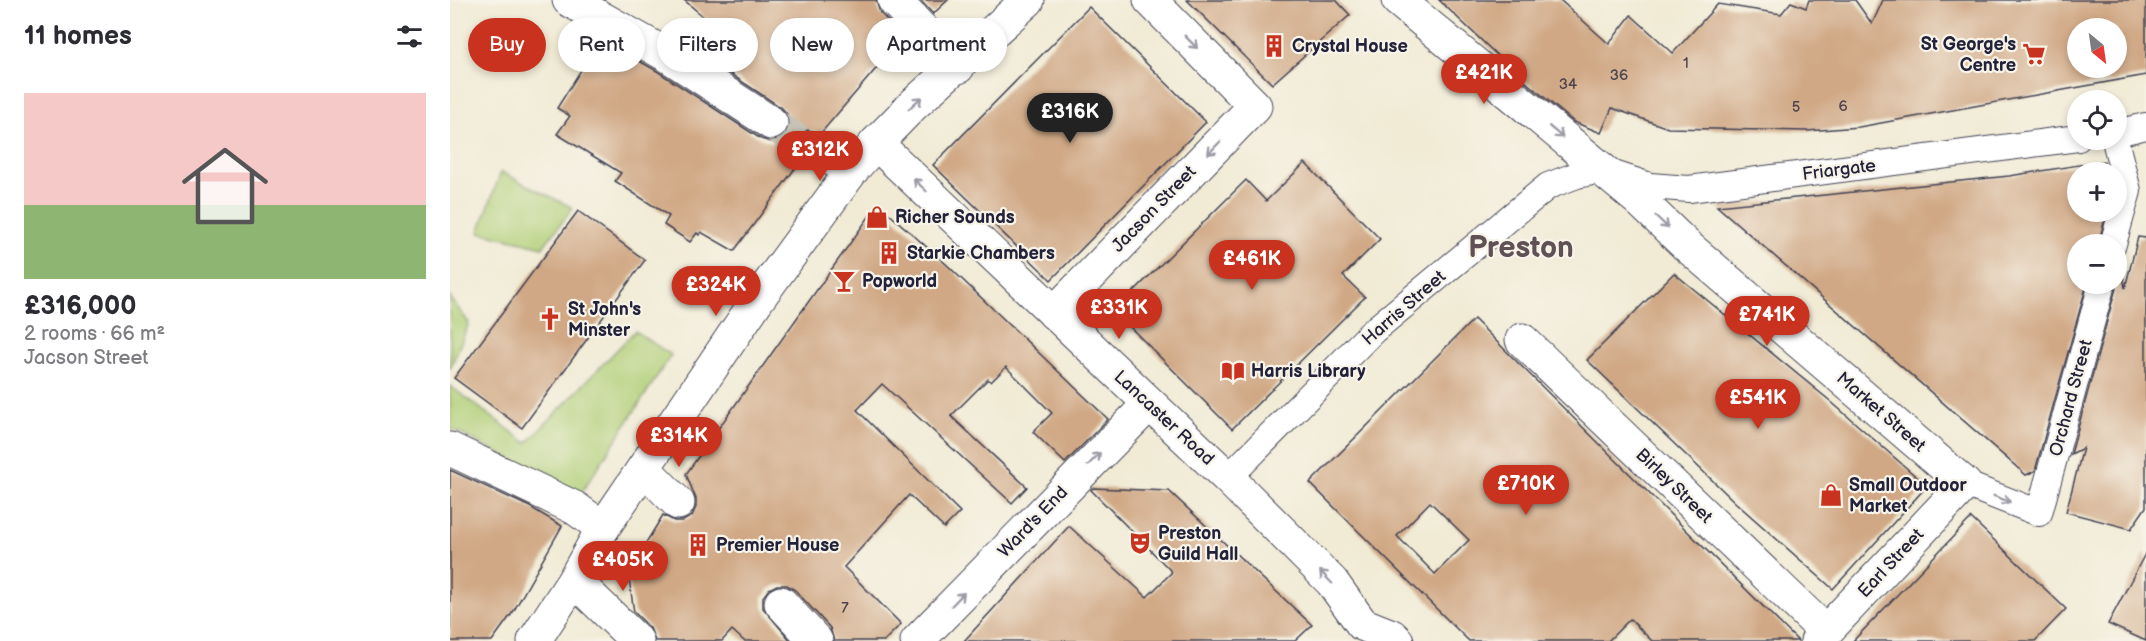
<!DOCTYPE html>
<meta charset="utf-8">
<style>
body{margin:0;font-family:"Balsamiq Sans",sans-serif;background:#f2f2f3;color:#2b2b33;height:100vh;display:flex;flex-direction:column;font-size:22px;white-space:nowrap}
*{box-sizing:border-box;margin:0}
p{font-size:20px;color:#7c7c81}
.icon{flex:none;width:33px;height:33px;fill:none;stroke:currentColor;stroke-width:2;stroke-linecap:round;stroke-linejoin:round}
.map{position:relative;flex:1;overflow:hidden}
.drawer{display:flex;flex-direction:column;background:#fff;width:450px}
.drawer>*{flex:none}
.top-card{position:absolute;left:18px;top:18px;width:570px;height:54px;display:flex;gap:12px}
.needle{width:39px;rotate:151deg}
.tools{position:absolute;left:1617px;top:18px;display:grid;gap:12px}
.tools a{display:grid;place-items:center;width:60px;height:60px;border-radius:50%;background:#fff;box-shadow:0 3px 9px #0003;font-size:30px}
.price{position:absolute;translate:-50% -51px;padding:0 14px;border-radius:21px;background:#c8321e;color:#fff;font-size:20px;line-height:39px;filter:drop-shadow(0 2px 3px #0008)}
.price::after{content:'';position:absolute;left:50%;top:36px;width:18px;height:14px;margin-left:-9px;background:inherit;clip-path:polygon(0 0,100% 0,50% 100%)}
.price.selected{background:#222;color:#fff}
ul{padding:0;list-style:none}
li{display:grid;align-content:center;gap:12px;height:318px;padding:0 24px}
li+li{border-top:2px solid #e1e1e2}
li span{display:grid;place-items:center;height:186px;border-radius:0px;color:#555}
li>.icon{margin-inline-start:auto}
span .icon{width:108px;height:108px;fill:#fffc;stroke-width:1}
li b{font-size:26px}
h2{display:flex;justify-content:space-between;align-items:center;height:72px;padding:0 24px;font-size:26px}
.chip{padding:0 21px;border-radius:27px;background:#fff;box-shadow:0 3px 9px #0003;font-size:21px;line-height:54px}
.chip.selected{background:#c8321e;color:#fff}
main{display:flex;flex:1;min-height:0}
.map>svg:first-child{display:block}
.green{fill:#b0cf77;stroke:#697859;stroke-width:1.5}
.building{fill:#d0a885;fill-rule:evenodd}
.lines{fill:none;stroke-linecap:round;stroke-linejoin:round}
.minor-tunnel{stroke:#c8c3b6;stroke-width:33;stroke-dasharray:33 16;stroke-linecap:butt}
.pedestrian-casing{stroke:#414052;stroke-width:28}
.minor-casing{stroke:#414052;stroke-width:35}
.tertiary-casing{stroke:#414052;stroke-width:35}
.pedestrian{stroke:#fff;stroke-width:26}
.minor{stroke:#fff;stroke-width:33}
.tertiary{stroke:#fff;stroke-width:33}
.oneway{stroke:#9c9ca7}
.labels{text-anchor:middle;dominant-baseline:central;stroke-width:4.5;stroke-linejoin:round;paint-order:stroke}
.number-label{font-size:15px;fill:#4e444e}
.poi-label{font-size:18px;font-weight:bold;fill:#22223b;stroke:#f7f3e8;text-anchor:start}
.street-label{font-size:18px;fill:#22223b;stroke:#f7f3e8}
.town-label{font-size:30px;font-weight:bold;fill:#5f5155;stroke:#f7f3e8}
</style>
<main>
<section class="drawer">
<h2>11 homes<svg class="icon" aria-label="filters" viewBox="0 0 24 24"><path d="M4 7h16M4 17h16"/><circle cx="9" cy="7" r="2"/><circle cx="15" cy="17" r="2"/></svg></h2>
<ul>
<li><span style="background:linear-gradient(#f6c9c9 60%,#8fb573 0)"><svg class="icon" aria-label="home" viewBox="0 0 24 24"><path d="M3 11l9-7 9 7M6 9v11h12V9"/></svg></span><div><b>£316,000</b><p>2 rooms · 66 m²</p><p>Jacson Street</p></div></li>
</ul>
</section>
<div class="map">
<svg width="1696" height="641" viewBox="0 0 1696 641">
<rect width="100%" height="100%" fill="#f7f3e8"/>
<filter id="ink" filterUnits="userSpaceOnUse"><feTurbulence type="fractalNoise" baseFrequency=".0167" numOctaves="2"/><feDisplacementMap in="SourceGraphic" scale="12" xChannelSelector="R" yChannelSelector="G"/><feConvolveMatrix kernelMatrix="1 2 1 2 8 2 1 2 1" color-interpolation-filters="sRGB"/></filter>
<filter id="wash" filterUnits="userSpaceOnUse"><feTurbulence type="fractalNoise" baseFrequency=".008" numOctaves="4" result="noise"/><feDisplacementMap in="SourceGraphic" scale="24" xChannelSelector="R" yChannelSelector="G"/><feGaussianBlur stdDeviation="1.35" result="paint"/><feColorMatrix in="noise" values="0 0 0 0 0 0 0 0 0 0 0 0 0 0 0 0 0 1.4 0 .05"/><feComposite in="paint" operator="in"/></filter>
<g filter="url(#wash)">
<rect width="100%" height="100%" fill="#f1ebd5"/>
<g class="green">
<path d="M51 172 123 208 93 247 29 232Z"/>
<path d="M0 297 19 323 0 369Z"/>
<path d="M185 331 221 355 130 495 0 428V386L77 443Z"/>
</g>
<g id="blocks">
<g class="building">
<path d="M234 0H426L430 13 456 39 430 64 371 133 358 130 350 133 343 141 341 151 349 163 284 251 251 232 249 235 247 233 240 242 214 225 219 216 165 181 171 173 107 134 120 116 107 108 143 51 123 38 129 27 207 71 311 139 321 142 329 140 336 134 340 123 338 115 332 108 259 60 276 36Z"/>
<path d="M470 0H498L483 14Z"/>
<path d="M737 0H886L900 15 822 84Z"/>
<path d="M989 0H1110L1159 44 1181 15 1223 53 1268 4 1331 14 1341 2 1356 8 1359 0H1405L1422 24 1433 0H1696V75L1409 127 1357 131 1218 128 1162 108 1151 133 1124 122 1070 77ZM1628 28H1666V68H1628Z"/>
<path d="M639 7 756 122 601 280 483 165Z"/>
<path d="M1654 161 1656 172H1628V212H1657L1648 244H1628V284H1637L1585 471 1576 475 1267 206 1559 176Z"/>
<path d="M855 163 930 239 893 276 915 297 782 429 664 311 796 180 816 201Z"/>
<path d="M428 204 496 264 658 419 615 463 583 432 602 413 556 367 541 382 538 379 501 416 577 487 562 503 432 384 407 410 510 512 494 528 459 495 394 567 451 624 434 641H384L380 628 345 590 337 585H327L319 589 313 597V608L341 641H294L282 630 272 641H205L200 628 184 612 178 572 213 515 224 521H233L242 516 246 507V499L236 474Z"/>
<path d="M128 211 195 260 72 428 4 378Z"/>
<path d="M1688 237 1696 238V507L1681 529 1616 512 1633 448 1621 454 1666 288V259L1670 257 1675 288Z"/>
<path d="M1224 273 1379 400 1477 486 1383 589 1286 503 1137 360Z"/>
<path d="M1024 319 1219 513 1348 641H1202L1180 619 1158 641H1019L911 534 860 483ZM980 502 1019 540 985 574 947 536Z"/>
<path d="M0 470 80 507 112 526 63 612 42 641H0Z"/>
<path d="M643 488 719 491 862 625 845 641H514L619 526 697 597 722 572 641 490Z"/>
<path d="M1521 518 1616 609 1585 641H1403Z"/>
<path d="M1696 552V641L1658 624Z"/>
</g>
</g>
</g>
<g filter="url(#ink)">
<use href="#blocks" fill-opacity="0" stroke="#414052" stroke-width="1.5"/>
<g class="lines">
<path class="minor-tunnel" d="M321 123 360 149"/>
<g class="pedestrian-casing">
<g id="pedestrian">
<path d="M1666 133 1696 126"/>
<path d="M1663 244 1678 191 1665 140"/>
<path d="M778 478 923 331 1098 186 1127 175 1152 170 1200 186 1239 189 1628 138"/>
<path d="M1515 484 1589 513 1652 284"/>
</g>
</g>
<g class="minor-casing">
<g id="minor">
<path d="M119 0 217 55 321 123"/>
<path d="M444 0 508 67"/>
<path d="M578 0 463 105 426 143 778 478 882 582 912 624 942 636 947 641"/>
<path d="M948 0 1190 201 1236 245 1515 484 1367 641"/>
<path d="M360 149 403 169"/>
<path d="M604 313 805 106 700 0"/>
<path d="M1072 340 1376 632"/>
<path d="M0 449 125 508 153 528"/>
<path d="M194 469 228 503"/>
<path d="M124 580 187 641"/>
<path d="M331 603 366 641"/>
<path d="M467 641 699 404"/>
</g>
</g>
<g class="tertiary-casing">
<path id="tertiary" d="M84 641 124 580 153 528 308 299 403 169 426 143"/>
</g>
<use href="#pedestrian" class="pedestrian"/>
<use href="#minor" class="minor"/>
<use href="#tertiary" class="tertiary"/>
</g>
<defs><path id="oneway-shaft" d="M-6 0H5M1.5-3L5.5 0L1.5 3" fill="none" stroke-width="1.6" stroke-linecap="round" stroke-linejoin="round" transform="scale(1.5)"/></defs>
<g class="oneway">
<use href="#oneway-shaft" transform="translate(741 42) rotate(45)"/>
<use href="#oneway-shaft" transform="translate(465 103) rotate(-43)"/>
<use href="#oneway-shaft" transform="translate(1106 132) rotate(40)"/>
<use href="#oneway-shaft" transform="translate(764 148) rotate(134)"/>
<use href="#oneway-shaft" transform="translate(470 185) rotate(-136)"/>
<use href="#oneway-shaft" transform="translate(1212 222) rotate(44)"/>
<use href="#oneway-shaft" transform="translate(644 459) rotate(-46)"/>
<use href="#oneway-shaft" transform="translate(1552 499) rotate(21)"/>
<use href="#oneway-shaft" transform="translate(876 577) rotate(-134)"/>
<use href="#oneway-shaft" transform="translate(508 599) rotate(-46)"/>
</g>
</g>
<defs>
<g id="building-bare" transform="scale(1.8)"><path d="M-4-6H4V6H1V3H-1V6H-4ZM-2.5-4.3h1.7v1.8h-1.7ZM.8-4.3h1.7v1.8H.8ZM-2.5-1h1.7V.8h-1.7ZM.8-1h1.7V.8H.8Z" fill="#c8321e" stroke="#f7f3e8" stroke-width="2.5" paint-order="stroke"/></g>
<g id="supermarket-bare" transform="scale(1.8)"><path d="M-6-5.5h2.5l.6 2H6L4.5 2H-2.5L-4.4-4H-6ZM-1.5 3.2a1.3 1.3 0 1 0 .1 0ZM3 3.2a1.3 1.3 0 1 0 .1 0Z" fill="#c8321e" stroke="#f7f3e8" stroke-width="2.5" paint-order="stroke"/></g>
<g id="shop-bare" transform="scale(1.8)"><path d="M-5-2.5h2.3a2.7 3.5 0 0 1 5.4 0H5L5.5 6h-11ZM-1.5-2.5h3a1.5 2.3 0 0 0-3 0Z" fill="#c8321e" stroke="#f7f3e8" stroke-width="2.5" paint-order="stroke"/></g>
<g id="bar-bare" transform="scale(1.8)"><path d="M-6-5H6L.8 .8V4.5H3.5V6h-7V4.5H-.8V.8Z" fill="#c8321e" stroke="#f7f3e8" stroke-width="2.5" paint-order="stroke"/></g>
<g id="church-bare" transform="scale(1.8)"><path d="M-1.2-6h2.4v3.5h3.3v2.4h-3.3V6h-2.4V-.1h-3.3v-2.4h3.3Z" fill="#c8321e" stroke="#f7f3e8" stroke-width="2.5" paint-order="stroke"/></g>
<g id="library-bare" transform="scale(1.8)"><path d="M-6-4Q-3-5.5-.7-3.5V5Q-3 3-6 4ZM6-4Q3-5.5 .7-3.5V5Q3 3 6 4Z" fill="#c8321e" stroke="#f7f3e8" stroke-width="2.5" paint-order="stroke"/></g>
<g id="theatre-bare" transform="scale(1.8)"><path d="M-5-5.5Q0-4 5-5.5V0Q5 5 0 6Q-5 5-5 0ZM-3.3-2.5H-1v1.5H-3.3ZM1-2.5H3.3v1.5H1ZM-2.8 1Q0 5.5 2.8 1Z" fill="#c8321e" stroke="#f7f3e8" stroke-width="2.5" paint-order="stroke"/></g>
</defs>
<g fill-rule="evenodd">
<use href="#building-bare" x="824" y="46"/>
<use href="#supermarket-bare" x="1584" y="54"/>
<use href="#shop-bare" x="427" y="217"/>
<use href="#building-bare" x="439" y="253"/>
<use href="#bar-bare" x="394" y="281"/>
<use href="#church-bare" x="100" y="319"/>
<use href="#library-bare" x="783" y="371"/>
<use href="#shop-bare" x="1381" y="495"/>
<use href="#theatre-bare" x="690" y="543"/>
<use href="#building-bare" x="248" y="545"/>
</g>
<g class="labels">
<g class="number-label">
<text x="1236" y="63">1</text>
<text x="1169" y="75">36</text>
<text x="1118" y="84">34</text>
<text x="1393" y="106">6</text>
<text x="1346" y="107">5</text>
<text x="395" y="608">7</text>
</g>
<g class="poi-label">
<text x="1566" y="44" text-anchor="end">St George's<tspan x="1566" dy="21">Centre</tspan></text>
<text x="842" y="46">Crystal House</text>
<text x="445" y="217">Richer Sounds</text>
<text x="457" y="253">Starkie Chambers</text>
<text x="412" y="281">Popworld</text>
<text x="118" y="309">St John's<tspan x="118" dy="21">Minster</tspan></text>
<text x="801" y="371">Harris Library</text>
<text x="1399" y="485">Small Outdoor<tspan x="1399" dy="21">Market</tspan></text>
<text x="708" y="533">Preston<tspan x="708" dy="21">Guild Hall</tspan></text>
<text x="266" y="545">Premier House</text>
</g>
<g class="street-label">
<text transform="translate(1389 170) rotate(-7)">Friargate</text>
<text transform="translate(704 209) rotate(-46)">Jacson Street</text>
<text transform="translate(954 308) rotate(-41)">Harris Street</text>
<text transform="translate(1621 398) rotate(-75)">Orchard Street</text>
<text transform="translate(1431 412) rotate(41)">Market Street</text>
<text transform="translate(714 418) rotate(43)">Lancaster Road</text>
<text transform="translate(1224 486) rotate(44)">Birley Street</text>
<text transform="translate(583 522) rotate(-46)">Ward's End</text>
<text transform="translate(1441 563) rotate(-47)">Earl Street</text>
</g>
<g class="town-label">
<text x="1071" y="248">Preston</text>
</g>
</g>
</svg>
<div class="tools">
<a><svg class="needle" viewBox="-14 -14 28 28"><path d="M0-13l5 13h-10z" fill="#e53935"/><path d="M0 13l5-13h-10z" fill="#7c7c81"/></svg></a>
<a><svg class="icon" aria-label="locate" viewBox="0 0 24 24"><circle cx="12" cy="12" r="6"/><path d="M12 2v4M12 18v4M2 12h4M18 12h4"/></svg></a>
<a>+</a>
<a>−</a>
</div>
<b class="price" style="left:1034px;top:105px">£421K</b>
<b class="price selected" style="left:620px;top:144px">£316K</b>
<b class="price" style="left:370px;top:182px">£312K</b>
<b class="price" style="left:802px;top:291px">£461K</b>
<b class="price" style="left:266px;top:317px">£324K</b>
<b class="price" style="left:669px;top:340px">£331K</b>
<b class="price" style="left:1317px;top:347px">£741K</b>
<b class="price" style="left:1308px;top:430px">£541K</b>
<b class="price" style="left:229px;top:468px">£314K</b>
<b class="price" style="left:1076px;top:516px">£710K</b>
<b class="price" style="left:173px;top:592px">£405K</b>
<div class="top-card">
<a class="chip selected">Buy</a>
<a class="chip">Rent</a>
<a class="chip">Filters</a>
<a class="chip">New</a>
<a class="chip">Apartment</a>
</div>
</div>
</main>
